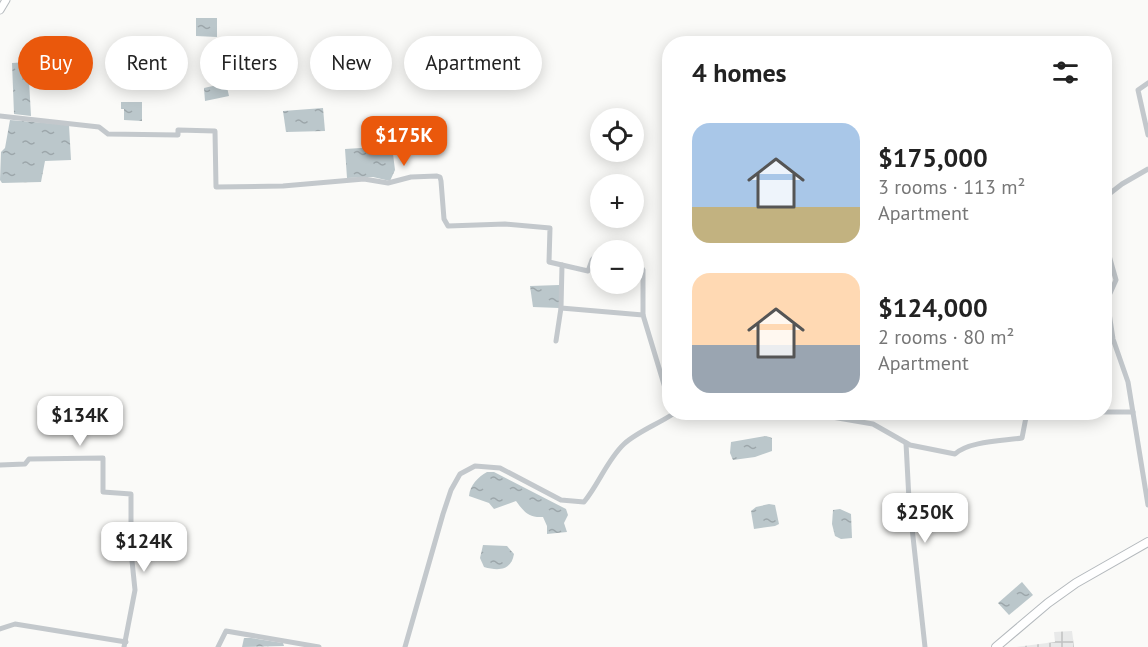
<!DOCTYPE html>
<meta charset="utf-8">
<style>
body{margin:0;font-family:"PT Sans",sans-serif;background:#f2f2f2;color:#222;height:100vh;display:flex;flex-direction:column;font-size:22px;white-space:nowrap}
*{box-sizing:border-box;margin:0}
p{font-size:20px;color:#767676}
.icon{flex:none;width:33px;height:33px;fill:none;stroke:currentColor;stroke-width:2;stroke-linecap:round;stroke-linejoin:round}
.map{position:relative;flex:1;overflow:hidden}
.details{position:absolute;left:662px;top:36px;width:450px;height:384px;display:flex;flex-direction:column;background:#fff;border-radius:24px;box-shadow:0 3px 15px #0003}
.details>*{flex:none}
.top-card{position:absolute;left:18px;top:36px;width:554px;height:54px;display:flex;gap:12px}
.tools{position:absolute;left:590px;top:108px;display:grid;gap:12px}
.tools a{display:grid;place-items:center;width:54px;height:54px;border-radius:50%;background:#fff;box-shadow:0 3px 15px #0003;font-size:30px}
.price{position:absolute;translate:-50% -51px;padding:0 14px;border-radius:12px;background:#fff;color:#222;font-size:20px;line-height:39px;filter:drop-shadow(0 2px 3px #0008)}
.price::after{content:'';position:absolute;left:50%;top:36px;width:18px;height:14px;margin-left:-9px;background:inherit;clip-path:polygon(0 0,100% 0,50% 100%)}
.price.selected{background:#ea580c;color:#fff}
ul{padding:0;list-style:none}
li{display:flex;align-items:center;gap:18px;height:150px;padding:0 30px}
li span{display:grid;place-items:center;flex:none;width:168px;height:120px;border-radius:18px;color:#555}
li>.icon{margin-inline-start:auto}
span .icon{width:72px;height:72px;fill:#fffc;stroke-width:1}
li b{font-size:26px}
h2{display:flex;justify-content:space-between;align-items:center;height:72px;padding:0 30px;font-size:26px}
.chip{padding:0 21px;border-radius:27px;background:#fff;box-shadow:0 3px 15px #0003;font-size:21px;line-height:54px}
.chip.selected{background:#ea580c;color:#fff}
.map>svg:first-child{display:block}
.industrial{fill:url(#industrial-grid)}
.water{fill:url(#water-ripples)}
.lines{fill:none;stroke-linecap:round;stroke-linejoin:round}
.major-casing{stroke:#b5babe;stroke-width:9}
.highway-casing{stroke:#b4b9bd;stroke-width:10}
.minor{stroke:#c3c8cc;stroke-width:5}
.major{stroke:#fff;stroke-width:7}
.highway{stroke:#fff;stroke-width:8}
</style>
<div class="map">
<svg width="1148" height="647" viewBox="0 0 1148 647">
<defs>
<pattern id="industrial-grid" width="8" height="8" patternUnits="userSpaceOnUse" patternTransform="scale(1.5)"><rect width="8" height="8" fill="#e8e9e9"/><path d="M0 4h8M4 0v8" fill="none" stroke="#c0c1c2"/></pattern>
<pattern id="water-ripples" width="26" height="14" patternUnits="userSpaceOnUse" patternTransform="scale(1.5)"><rect width="26" height="14" fill="#bbc7cb"/><path d="M2 4q2-2 4 0t4 0M15 11q2-2 4 0t4 0" fill="none" stroke="#9ca6aa"/></pattern>
</defs>
<rect width="100%" height="100%" fill="#fafaf8"/>
<path class="industrial" d="M1072 631 1074 647H1016L1055 642 1054 632Z"/>
<g class="water">
<path d="M196 18H217V37L196 36Z"/>
<path d="M28 62V63L31 116 14 114 12 63Z"/>
<path d="M226 83 229 96 205 101 204 88Z"/>
<path d="M121 102H142V121L124 120V109H121Z"/>
<path d="M323 108 325 131 286 132 283 111Z"/>
<path d="M10 120 69 125 71 160 45 161 41 182 2 183 0 180 1 152 5 148Z"/>
<path d="M392 146 395 170 390 181 373 177 347 178 345 149Z"/>
<path d="M559 285V308L533 307 530 286Z"/>
<path d="M766 436 772 438V451L755 457 733 460 730 453 731 442Z"/>
<path d="M487 472H494L566 509 568 515 564 523 567 532 547 534V526L543 517C529 518 524 512 516 501L494 509 489 503 469 496C470 485 478 477 487 472Z"/>
<path d="M769 504 775 505 779 524 775 526 754 529 751 511 756 507Z"/>
<path d="M840 509 851 514 852 538 841 539 835 536 832 524 833 510Z"/>
<path d="M483 545 507 546 514 554C511 571 498 571 484 567L480 558Z"/>
<path d="M1022 582 1033 595 1009 615 998 603Z"/>
<path d="M244 638H251L283 643 284 646 242 647Z"/>
</g>
<g class="lines">
<g class="major-casing">
<path id="major" d="M0 10 6 0"/>
</g>
<g class="highway-casing">
<path id="highway" d="M996 647 1048 603 1076 583 1148 542"/>
</g>
<g class="minor">
<path d="M1148 83 1138 90 1148 135"/>
<path d="M0 116 99 127 108 134 178 135V130L215 131 216 187 283 186 364 179 388 183 411 177 437 176 440 177 441 181 444 219 448 226 505 224 550 228 549 262 562 265 561 308 643 315 669 401"/>
<path d="M1104 198 1122 184 1148 169"/>
<path d="M1104 238 1116 280 1107 300 1113 339 1128 382 1148 505"/>
<path d="M602 250H615"/>
<path d="M633 261 640 265 643 270V315"/>
<path d="M562 265 588 271 592 260 600 251"/>
<path d="M556 341 561 308"/>
<path d="M732 412 735 416 832 417 833 412"/>
<path d="M1104 412H1133"/>
<path d="M832 417 873 424 910 445 955 454C969 441 1004 441 1022 438L1027 412"/>
<path d="M906 443 909 500 925 647"/>
<path d="M0 465 25 464 29 459 103 458V492L131 494V551L135 590 124 647"/>
<path d="M0 629 15 624 126 642"/>
<path d="M218 647 226 631 319 647"/>
<path d="M405 647 443 514 451 490 460 474 475 466 500 468 561 500 584 502C599 484 607 460 624 444 637 432 658 424 673 414L680 416 693 412"/>
</g>
<use href="#major" class="major"/>
<use href="#highway" class="highway"/>
</g>
</svg>
<div class="tools">
<a><svg class="icon" aria-label="locate" viewBox="0 0 24 24"><circle cx="12" cy="12" r="6"/><path d="M12 2v4M12 18v4M2 12h4M18 12h4"/></svg></a>
<a>+</a>
<a>−</a>
</div>
<b class="price selected" style="left:404px;top:167px">$175K</b>
<b class="price" style="left:80px;top:447px">$134K</b>
<b class="price" style="left:925px;top:544px">$250K</b>
<b class="price" style="left:144px;top:573px">$124K</b>
<div class="top-card">
<a class="chip selected">Buy</a>
<a class="chip">Rent</a>
<a class="chip">Filters</a>
<a class="chip">New</a>
<a class="chip">Apartment</a>
</div>
<section class="details">
<h2>4 homes<svg class="icon" aria-label="filters" viewBox="0 0 24 24"><path d="M4 7h16M4 17h16"/><circle cx="9" cy="7" r="2"/><circle cx="15" cy="17" r="2"/></svg></h2>
<ul>
<li><span style="background:linear-gradient(#a9c7e8 70%,#c2b280 0)"><svg class="icon" aria-label="home" viewBox="0 0 24 24"><path d="M3 11l9-7 9 7M6 9v11h12V9"/></svg></span><div><b>$175,000</b><p>3 rooms · 113 m²</p><p>Apartment</p></div></li>
<li><span style="background:linear-gradient(#ffd9b3 60%,#9aa5b1 0)"><svg class="icon" aria-label="home" viewBox="0 0 24 24"><path d="M3 11l9-7 9 7M6 9v11h12V9"/></svg></span><div><b>$124,000</b><p>2 rooms · 80 m²</p><p>Apartment</p></div></li>
</ul>
</section>
</div>
